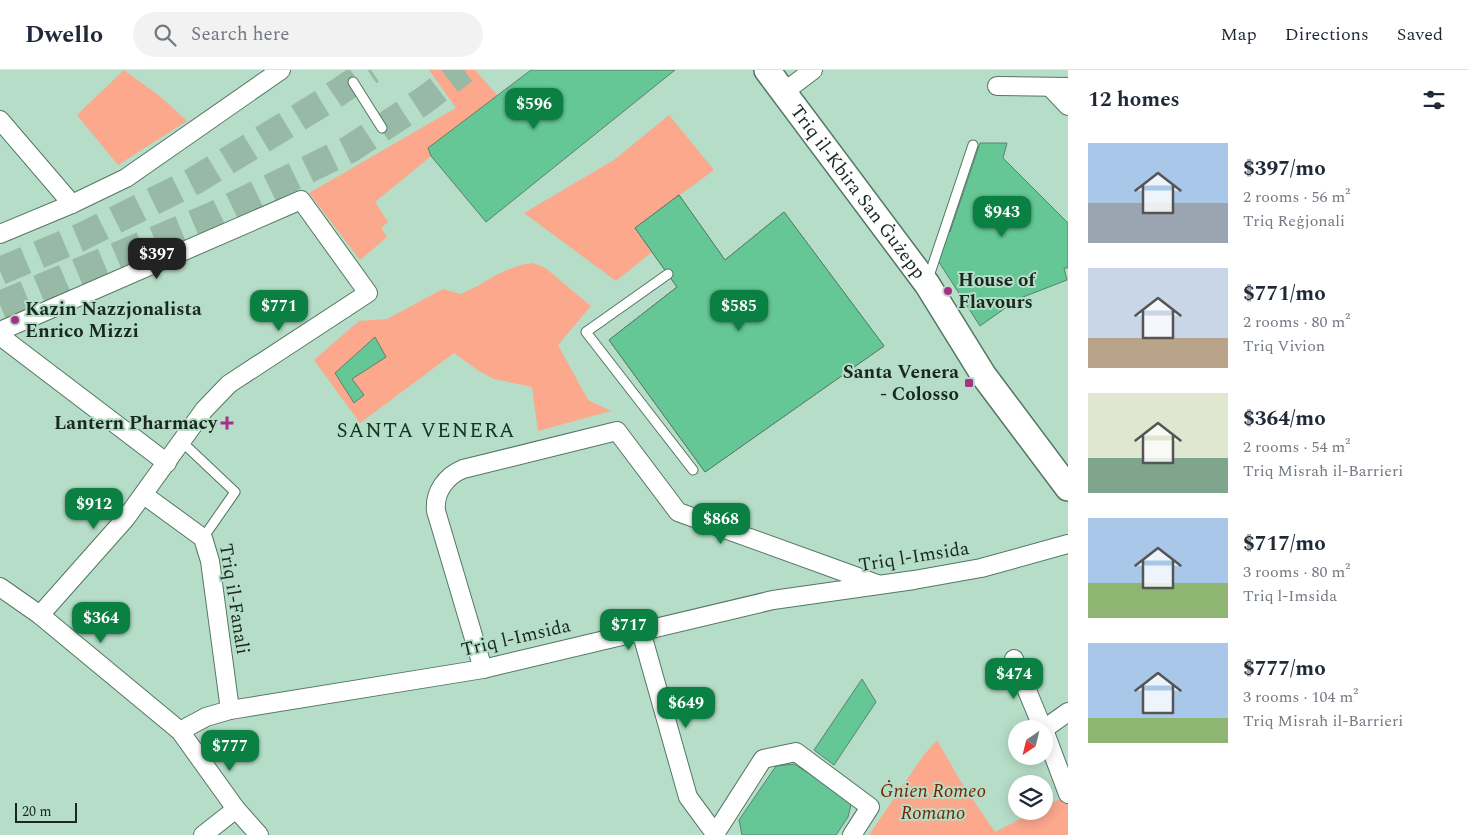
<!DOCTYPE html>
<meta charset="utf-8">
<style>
body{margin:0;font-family:Spectral,serif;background:#f2f2f3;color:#1f2937;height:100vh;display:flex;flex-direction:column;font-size:19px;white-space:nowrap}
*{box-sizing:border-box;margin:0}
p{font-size:16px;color:#747a83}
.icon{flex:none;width:28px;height:28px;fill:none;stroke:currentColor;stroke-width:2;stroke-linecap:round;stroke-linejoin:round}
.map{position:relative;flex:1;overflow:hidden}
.panel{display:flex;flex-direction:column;background:#fff;width:400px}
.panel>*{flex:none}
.needle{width:32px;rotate:215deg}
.fabs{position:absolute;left:1008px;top:650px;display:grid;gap:10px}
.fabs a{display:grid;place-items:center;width:45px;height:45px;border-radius:50%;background:#fff;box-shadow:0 2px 12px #0003;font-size:25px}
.scale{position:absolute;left:15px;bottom:12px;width:62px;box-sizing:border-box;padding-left:5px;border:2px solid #192920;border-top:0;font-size:14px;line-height:18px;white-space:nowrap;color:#192920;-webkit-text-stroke:4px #b6ddc7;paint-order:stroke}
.price{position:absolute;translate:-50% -42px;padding:0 11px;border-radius:10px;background:#0b8043;color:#fff;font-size:16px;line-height:32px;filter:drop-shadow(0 1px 2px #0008)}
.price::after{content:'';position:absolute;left:50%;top:30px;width:15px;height:11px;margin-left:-8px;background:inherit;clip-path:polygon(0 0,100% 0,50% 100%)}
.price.selected{background:#222;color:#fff}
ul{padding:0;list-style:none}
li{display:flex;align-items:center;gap:15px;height:125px;padding:0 20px}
li span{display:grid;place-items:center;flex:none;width:140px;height:100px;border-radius:0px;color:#555}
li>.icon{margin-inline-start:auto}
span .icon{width:60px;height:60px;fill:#fffc;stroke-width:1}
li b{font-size:21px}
h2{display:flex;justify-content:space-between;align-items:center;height:60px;padding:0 20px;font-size:21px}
header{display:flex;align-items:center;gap:30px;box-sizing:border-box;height:70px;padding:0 25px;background:#fff;border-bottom:1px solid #e0e1e3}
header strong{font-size:24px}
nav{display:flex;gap:28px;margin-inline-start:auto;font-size:18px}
.search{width:350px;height:45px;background:#f2f2f3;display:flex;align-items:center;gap:12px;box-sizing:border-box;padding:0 18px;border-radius:28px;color:#747a83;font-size:19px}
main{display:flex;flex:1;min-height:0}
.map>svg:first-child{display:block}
.green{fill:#fba88c}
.building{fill:#64c795;stroke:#5b806c;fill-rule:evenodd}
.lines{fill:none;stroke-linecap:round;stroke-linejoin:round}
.trunk-tunnel{stroke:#97b9a6;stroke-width:28;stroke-dasharray:28 14;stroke-linecap:butt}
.service-casing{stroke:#537763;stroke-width:11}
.minor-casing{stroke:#537763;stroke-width:20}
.secondary-casing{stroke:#537763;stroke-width:28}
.service{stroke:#fff;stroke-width:9}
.minor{stroke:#fff;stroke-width:18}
.secondary{stroke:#fff;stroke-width:25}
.poi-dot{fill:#a73189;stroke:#b6ddc7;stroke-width:2}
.labels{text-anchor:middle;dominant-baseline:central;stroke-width:4;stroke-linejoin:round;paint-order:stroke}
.street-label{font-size:19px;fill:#192920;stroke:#b6ddc7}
.poi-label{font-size:19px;font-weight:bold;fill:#192920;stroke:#b6ddc7;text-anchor:start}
.park-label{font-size:19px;font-style:italic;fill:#752602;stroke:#b6ddc7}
.quarter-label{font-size:21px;letter-spacing:1px;fill:#133625;stroke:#b6ddc7}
</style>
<header>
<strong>Dwello</strong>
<div class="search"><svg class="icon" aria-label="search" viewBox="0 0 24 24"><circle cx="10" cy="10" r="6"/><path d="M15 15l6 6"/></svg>Search here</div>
<nav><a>Map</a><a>Directions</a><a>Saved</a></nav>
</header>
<main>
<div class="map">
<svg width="1068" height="765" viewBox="0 0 1068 765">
<rect width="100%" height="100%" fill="#b6ddc7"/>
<g class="green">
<path d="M124 0 161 27 187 51 118 95 77 45Z"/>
<path d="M429 0H475L498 26 431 86 375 132 388 152 381 158 387 167 360 190 309 123 456 38Z"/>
<path d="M669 45 714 100 635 158 652 182 616 211 524 143 614 90Z"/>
<path d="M532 193 544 197 591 236 558 275 588 330 611 341 538 361 532 317 494 309 479 301 454 283 360 353 314 290 359 251 387 249 443 219 460 224C486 214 502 197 532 193Z"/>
<path d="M937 670 961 712 995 762 1036 741H1044V737L1068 725V765H869L923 686Z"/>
</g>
<g class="building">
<path d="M531 0H675L486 152 431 86 428 78Z"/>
<path d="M980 73H1007L1003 88 1068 153V198H1064L1067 210 1018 229 980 256 937 189 946 161 950 162Z"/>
<path d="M679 125 725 190 784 142 884 276 705 402 609 270 677 217 635 158ZM798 191 851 265 717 361 663 288Z"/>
<path d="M679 125 725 190 784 142 884 276 705 402 609 270 677 217 635 158Z"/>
<path d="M375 267 386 287 352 309 364 325 354 333 335 303Z"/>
<path d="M862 609 876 632 834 695 814 680Z"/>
<path d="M794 694 852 731 848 747 836 765H742L739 750 776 696Z"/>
</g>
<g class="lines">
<g class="trunk-tunnel">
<path d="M0 201 81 167 194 111 324 32 371 0"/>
<path d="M0 235 210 147 350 79 423 31 464 0"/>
</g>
<g class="service-casing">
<g id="service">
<path d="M353 12 382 58"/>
<path d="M668 204 586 262 693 400"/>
<path d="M928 209 973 75"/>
<path d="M181 371 235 422 203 468"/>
</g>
</g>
<g class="minor-casing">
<g id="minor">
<path d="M997 16 1068 17"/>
<path d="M1050 17 1068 36"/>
<path d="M784 22 813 0"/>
<path d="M0 50 72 134"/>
<path d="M0 164 72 134 126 108 281 0"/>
<path d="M0 261 301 130 368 223 229 314 204 340 126 448 40 545"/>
<path d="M0 266 167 393"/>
<path d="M144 425 203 468 210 491 230 640"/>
<path d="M0 517 40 545 180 661 236 739 259 765"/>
<path d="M641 561 688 727 716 765"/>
<path d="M1014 589 1043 659"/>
<path d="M483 599 436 441C434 422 446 406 463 399L617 361 678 442 877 514"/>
<path d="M1044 659 1068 642"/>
<path d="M1044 660 1068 724"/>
<path d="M180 661 206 647 230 640 483 599 773 530 914 510 981 498 1068 474"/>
<path d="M715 764 763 689 796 682 870 737 852 765"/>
<path d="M203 765 236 739"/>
</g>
</g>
<g class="secondary-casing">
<g id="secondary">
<path id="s1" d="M767 0 927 214 984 306 1068 418"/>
</g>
</g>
<use href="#service" class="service"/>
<use href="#minor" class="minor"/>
<use href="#secondary" class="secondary"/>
</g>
<g class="poi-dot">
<circle cx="948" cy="221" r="5"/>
<circle cx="15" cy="250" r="5"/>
<rect x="964" y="308" width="10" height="10" rx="2.5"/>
<path d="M224.5 345.5h5v5h5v5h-5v5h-5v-5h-5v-5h5z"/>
</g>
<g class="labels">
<g class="street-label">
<text stroke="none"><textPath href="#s1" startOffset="152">Triq il-Kbira San Ġużepp</textPath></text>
<text transform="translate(914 487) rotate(-9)">Triq l-Imsida</text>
<text transform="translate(234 529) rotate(81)">Triq il-Fanali</text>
<text transform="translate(516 568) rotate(-13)">Triq l-Imsida</text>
</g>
<g class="poi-label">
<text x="958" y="210">House of<tspan x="958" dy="22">Flavours</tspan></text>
<text x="25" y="239">Kazin Nazzjonalista<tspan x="25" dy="22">Enrico Mizzi</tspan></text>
<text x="959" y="302" text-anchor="end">Santa Venera<tspan x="959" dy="22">- Colosso</tspan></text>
<text x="217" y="353" text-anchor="end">Lantern Pharmacy</text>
</g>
<g class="park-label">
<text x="933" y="721">Ġnien Romeo<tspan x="933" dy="22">Romano</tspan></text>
</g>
<g class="quarter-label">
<text x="426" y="361">SANTA VENERA</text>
</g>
</g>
</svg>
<div class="fabs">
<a><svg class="needle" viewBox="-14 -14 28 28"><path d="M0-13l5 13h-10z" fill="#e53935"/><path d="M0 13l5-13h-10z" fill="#747a83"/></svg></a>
<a><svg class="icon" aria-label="layers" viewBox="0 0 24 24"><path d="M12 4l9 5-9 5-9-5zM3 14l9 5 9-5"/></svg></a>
</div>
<div class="scale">20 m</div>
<b class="price" style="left:534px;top:60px">$596</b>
<b class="price" style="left:1002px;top:168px">$943</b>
<b class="price selected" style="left:157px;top:210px">$397</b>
<b class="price" style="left:279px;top:262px">$771</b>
<b class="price" style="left:739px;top:262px">$585</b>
<b class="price" style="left:94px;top:460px">$912</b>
<b class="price" style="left:721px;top:475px">$868</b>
<b class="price" style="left:101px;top:574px">$364</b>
<b class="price" style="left:629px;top:581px">$717</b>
<b class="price" style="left:1014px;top:630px">$474</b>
<b class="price" style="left:686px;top:659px">$649</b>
<b class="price" style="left:230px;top:702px">$777</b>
</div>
<section class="panel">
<h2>12 homes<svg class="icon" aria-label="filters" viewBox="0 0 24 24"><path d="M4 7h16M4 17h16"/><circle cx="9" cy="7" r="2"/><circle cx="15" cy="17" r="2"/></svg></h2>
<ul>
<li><span style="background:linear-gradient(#a9c7e8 60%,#9aa5b1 0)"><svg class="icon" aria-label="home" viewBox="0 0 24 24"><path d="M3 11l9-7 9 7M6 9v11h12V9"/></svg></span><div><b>$397/mo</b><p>2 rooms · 56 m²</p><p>Triq Reġjonali</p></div></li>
<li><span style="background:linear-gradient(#c9d6e8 70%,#b9a48a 0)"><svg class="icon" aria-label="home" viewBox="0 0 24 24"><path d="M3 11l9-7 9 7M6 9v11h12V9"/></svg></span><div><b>$771/mo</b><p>2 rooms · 80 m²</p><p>Triq Vivion</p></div></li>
<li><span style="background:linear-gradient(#dfe7d0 65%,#7fa58c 0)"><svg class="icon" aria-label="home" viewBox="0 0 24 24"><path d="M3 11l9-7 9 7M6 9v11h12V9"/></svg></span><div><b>$364/mo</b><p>2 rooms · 54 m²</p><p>Triq Misraħ il-Barrieri</p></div></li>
<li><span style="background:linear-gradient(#a9c7e8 65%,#8fb573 0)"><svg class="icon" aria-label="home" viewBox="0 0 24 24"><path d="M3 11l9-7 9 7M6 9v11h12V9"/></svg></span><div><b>$717/mo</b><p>3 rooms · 80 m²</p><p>Triq l-Imsida</p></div></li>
<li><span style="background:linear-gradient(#a9c7e8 75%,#8fb573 0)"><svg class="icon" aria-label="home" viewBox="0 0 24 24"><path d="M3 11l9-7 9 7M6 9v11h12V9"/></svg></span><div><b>$777/mo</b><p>3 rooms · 104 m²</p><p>Triq Misraħ il-Barrieri</p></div></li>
</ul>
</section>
</main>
